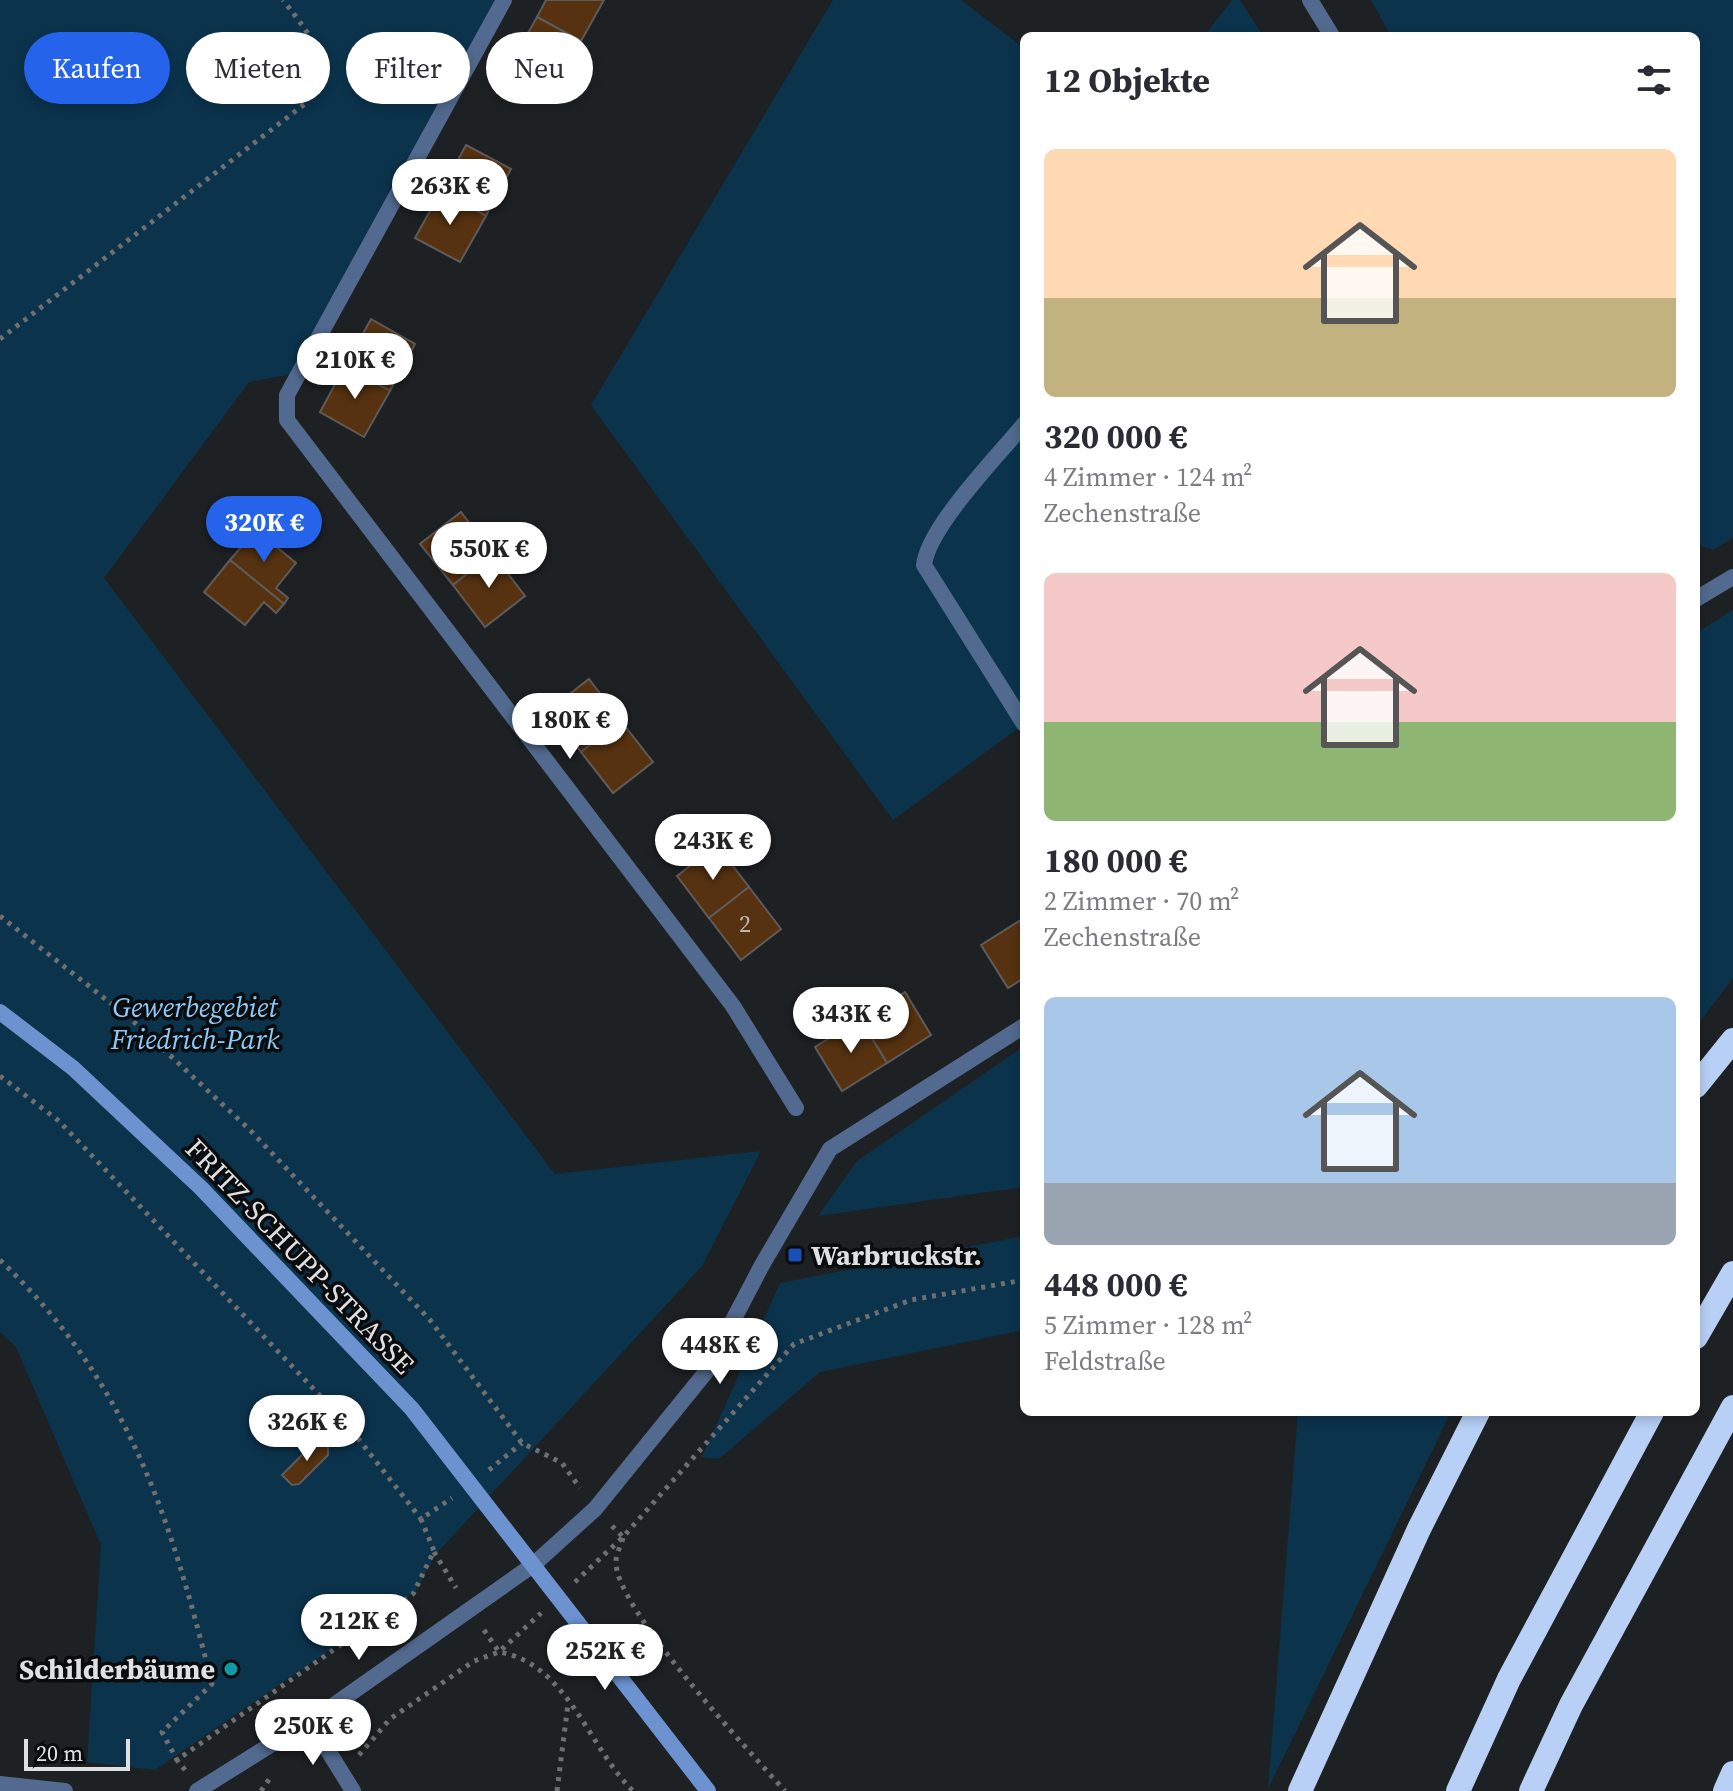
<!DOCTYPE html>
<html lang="de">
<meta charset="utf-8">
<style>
body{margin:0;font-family:"Source Serif 4",serif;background:#f7f7f7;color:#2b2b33;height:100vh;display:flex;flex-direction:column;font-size:30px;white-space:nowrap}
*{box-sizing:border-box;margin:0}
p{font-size:26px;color:#7c7c81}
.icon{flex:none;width:44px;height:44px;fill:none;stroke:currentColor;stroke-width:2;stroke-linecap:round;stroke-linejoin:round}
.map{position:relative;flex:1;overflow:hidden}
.details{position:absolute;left:1020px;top:32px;width:680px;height:1384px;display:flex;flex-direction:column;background:#fff;border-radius:12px;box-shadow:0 4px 12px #0003}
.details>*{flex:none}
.hud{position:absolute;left:24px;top:32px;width:760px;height:72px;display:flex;gap:16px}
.scale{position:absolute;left:24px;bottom:20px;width:106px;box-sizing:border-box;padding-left:8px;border:4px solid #dee0e1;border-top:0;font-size:22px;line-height:28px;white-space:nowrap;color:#dee0e1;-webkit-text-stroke:6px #090b0c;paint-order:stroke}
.price{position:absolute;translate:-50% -68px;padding:0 18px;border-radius:28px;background:#fff;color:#222;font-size:26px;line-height:52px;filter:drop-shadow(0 2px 4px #0008)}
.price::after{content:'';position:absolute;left:50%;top:48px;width:24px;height:18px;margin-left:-12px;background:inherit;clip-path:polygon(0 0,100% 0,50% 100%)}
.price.selected{background:#2563eb;color:#fff}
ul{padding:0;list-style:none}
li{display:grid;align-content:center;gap:16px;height:424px;padding:0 24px}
li span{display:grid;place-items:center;height:248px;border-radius:12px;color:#555}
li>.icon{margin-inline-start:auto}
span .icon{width:144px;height:144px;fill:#fffc;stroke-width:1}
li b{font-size:34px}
h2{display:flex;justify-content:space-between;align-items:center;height:96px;padding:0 24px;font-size:34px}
.pill{padding:0 28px;border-radius:36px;background:#fff;box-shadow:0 4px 12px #0003;font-size:28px;line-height:72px}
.pill.selected{background:#2563eb;color:#fff}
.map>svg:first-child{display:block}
.green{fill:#0b334c}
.building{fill:#563210;stroke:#5f5b59;stroke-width:2}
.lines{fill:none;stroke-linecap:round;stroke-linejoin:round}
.path{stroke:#6d6f71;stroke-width:5;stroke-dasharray:4 6;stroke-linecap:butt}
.service{stroke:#526a8f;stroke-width:16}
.minor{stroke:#526a8f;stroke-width:16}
.tertiary{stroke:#526a8f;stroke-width:16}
.secondary{stroke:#6c93cf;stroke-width:16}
.motorway{stroke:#b8d0f6;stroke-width:24}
.transit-dot{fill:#1a4fb4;stroke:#090b0c;stroke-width:3}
.culture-dot{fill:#0f9aa8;stroke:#090b0c;stroke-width:3}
.labels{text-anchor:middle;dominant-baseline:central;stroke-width:7;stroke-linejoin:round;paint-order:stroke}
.number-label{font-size:24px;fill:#bcb4ad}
.park-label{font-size:28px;font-style:italic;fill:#89caf9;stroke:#090b0c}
.poi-label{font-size:28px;font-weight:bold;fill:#dee0e1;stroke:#090b0c;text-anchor:start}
.street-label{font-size:28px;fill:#dee0e1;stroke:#090b0c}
</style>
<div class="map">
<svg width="1733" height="1791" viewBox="0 0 1733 1791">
<rect width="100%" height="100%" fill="#1e2124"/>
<g class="green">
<path d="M0 0H496L292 374 249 382 104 578 555 1174 761 1151 702 1266 435 1555 416 1591 155 1770 87 1762 101 1545 16 1347 0 1332Z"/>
<path d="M833 0H961L1024 48V724L893 820 591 405Z"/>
<path d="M1232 0H1240L1263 36H1204Z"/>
<path d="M1371 0H1733V538L1713 550 1696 544V36H1391Z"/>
<path d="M1733 610V978L1696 1027V633Z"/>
<path d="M1024 1046V1187L818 1216 857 1161Z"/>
<path d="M1024 1236V1330L820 1372 719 1459 702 1457 780 1283Z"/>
<path d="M1298 1412H1451L1268 1789Z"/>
</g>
<g class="building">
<path d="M546 0H604L581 41 537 17Z"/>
<path d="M537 17 581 41 556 88 511 63Z"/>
<path d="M466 145 511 169 486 216 441 191Z"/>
<path d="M441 191 486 216 460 262 415 238Z"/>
<path d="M371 319 415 344 390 391 345 366Z"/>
<path d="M345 366 390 391 364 437 320 412Z"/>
<path d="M461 512 493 554 453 585 420 544Z"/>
<path d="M256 530 296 563 276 588 288 598 284 604 230 560Z"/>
<path d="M493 554 525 596 485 627 453 585Z"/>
<path d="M230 560 284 604 276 613 264 602 245 625 204 592Z"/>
<path d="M589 679 621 721 581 752 549 710Z"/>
<path d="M621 721 653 762 613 793 581 752Z"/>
<path d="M717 845 749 887 709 918 677 876Z"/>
<path d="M749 887 781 929 741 960 709 918Z"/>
<path d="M1024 918V978L1008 988 981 945Z"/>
<path d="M905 992 931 1035 887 1063 860 1019Z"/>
<path d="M860 1019 887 1063 842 1091 815 1047Z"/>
<path d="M319 1438 328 1447V1455L299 1484 292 1485 282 1475Z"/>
</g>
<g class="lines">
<g class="path">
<path d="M0 339 306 103C329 54 313 39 283 0"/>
<path d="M0 916 132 1020 250 1130 430 1320 522 1443 562 1463 580 1488"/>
<path d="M0 1076 59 1121 346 1423 421 1519"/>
<path d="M0 1260C129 1383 170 1516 212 1684L162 1732 177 1760"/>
<path d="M489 1470 522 1443"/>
<path d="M612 1526 623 1537"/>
<path d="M623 1538C621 1545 616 1554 616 1561 613 1606 752 1754 785 1791"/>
<path d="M434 1552 456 1588"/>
<path d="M575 1582 623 1537 794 1344 911 1300 1024 1280"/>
<path d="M484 1630 499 1652C567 1663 589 1748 633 1791"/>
<path d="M359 1755 390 1719 474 1661 499 1652 541 1613"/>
<path d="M185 1770 177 1760 413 1594 434 1551 421 1519 452 1498"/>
<path d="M261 1791 272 1775"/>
<path d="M557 1791 568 1704"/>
</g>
<path class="service" d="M1024 424C998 456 928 527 924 565L1024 724"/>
<g class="minor">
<path d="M504 0 287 395V420L733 1006 796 1108"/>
<path d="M1696 599 1733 577"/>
<path d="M309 1720 353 1791"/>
</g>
<g class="tertiary">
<path d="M1310 0 1332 36"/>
<path d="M0 1784 65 1791"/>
<path d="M197 1791 334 1705 533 1565 595 1509 706 1372 762 1265 830 1149 1024 1026"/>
</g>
<path class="secondary" d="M0 1012 73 1068 201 1188 412 1409 708 1791"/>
<g class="motorway">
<path d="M1696 1086 1733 1040"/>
<path d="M1696 1337 1733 1273"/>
<path d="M1300 1791 1419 1529 1478 1412"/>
<path d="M1458 1791 1509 1679 1652 1412"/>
<path d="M1531 1791 1571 1705 1733 1407"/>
<path d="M1725 1791 1733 1773"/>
</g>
</g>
<rect class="transit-dot" x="787" y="1247" width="16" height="16" rx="4"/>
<circle class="culture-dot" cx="231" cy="1669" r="8"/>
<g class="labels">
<g class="number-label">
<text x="745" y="923">2</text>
</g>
<g class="park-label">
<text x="195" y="1007">Gewerbegebiet<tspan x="195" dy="32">Friedrich-Park</tspan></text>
</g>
<g class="poi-label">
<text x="811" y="1255">Warbruckstr.</text>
<text x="215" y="1669" text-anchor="end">Schilderbäume</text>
</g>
<g class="street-label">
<text transform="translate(300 1256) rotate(46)">FRITZ-SCHUPP-STRASSE</text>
</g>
</g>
</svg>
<div class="scale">20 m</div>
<b class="price" style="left:450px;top:227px">263K €</b>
<b class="price" style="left:355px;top:401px">210K €</b>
<b class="price selected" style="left:264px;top:564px">320K €</b>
<b class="price" style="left:489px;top:590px">550K €</b>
<b class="price" style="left:570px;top:761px">180K €</b>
<b class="price" style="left:713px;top:882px">243K €</b>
<b class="price" style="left:851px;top:1055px">343K €</b>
<b class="price" style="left:720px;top:1386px">448K €</b>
<b class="price" style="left:307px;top:1463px">326K €</b>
<b class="price" style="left:359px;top:1662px">212K €</b>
<b class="price" style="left:605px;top:1692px">252K €</b>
<b class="price" style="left:313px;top:1767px">250K €</b>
<div class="hud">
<a class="pill selected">Kaufen</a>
<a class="pill">Mieten</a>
<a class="pill">Filter</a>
<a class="pill">Neu</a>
</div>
<section class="details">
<h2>12 Objekte<svg class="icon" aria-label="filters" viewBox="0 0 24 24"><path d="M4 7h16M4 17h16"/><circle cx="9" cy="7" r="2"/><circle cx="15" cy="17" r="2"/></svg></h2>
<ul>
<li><span style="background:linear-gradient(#ffd9b3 60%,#c2b280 0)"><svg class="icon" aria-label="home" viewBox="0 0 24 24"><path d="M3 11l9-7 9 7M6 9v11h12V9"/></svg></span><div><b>320 000 €</b><p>4 Zimmer · 124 m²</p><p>Zechenstraße</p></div></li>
<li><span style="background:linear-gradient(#f6c9c9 60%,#8fb573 0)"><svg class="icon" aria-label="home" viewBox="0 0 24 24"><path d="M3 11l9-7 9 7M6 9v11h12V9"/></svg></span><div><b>180 000 €</b><p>2 Zimmer · 70 m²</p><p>Zechenstraße</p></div></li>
<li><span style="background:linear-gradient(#a9c7e8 75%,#9aa5b1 0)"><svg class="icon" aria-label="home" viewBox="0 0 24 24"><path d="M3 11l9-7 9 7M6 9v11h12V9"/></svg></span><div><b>448 000 €</b><p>5 Zimmer · 128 m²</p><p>Feldstraße</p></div></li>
</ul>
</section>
</div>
